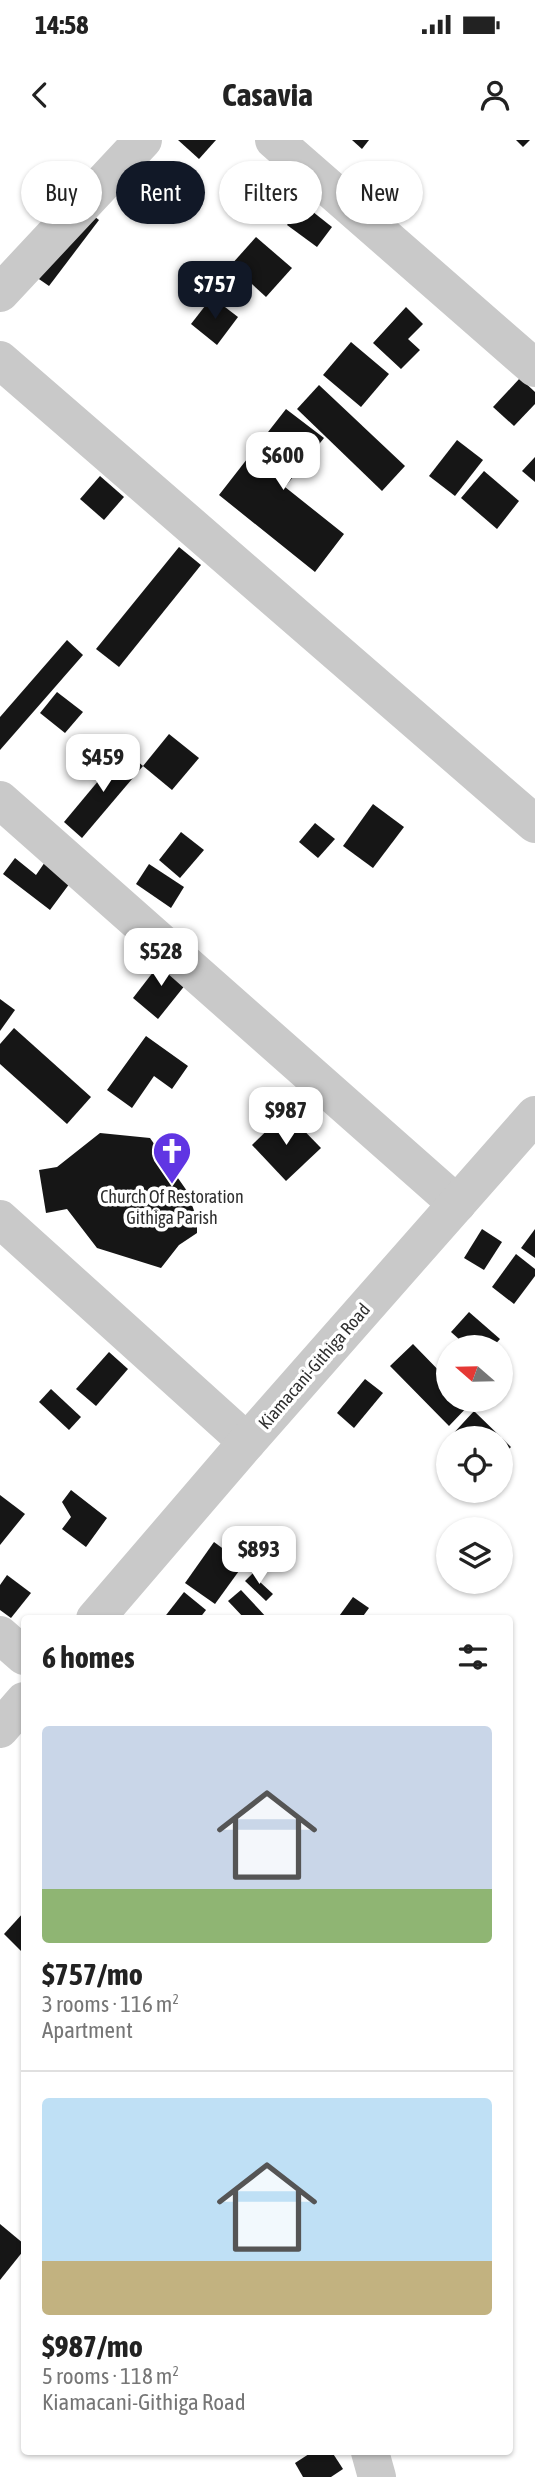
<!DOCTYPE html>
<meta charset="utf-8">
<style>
body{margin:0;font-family:"Asap Condensed",sans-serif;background:#f2f2f2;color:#222;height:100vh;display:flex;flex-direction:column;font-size:26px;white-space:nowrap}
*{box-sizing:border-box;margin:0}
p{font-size:23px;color:#767676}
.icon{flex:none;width:38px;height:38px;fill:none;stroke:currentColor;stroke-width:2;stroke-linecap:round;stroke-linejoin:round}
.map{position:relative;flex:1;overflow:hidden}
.sheet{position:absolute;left:21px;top:1475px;width:492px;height:840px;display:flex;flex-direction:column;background:#fff;border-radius:7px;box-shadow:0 2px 5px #0004}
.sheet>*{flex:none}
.top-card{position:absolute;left:21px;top:21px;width:494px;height:63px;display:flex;gap:14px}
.needle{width:46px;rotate:290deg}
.buttons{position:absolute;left:436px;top:1195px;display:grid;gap:14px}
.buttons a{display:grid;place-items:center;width:77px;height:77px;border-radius:50%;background:#fff;box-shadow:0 2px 5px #0004;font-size:35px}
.price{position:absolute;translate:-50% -60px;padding:0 16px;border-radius:14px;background:#fff;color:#222;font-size:23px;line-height:46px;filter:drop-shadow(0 2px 4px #0008)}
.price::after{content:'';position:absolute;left:50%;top:42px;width:21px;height:16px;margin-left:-10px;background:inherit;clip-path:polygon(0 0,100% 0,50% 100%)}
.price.current{background:#111827;color:#fff}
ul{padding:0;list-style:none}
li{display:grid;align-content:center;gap:14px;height:371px;padding:0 21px}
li+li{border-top:2px solid #e0e0e0}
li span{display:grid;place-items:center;height:217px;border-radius:7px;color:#555}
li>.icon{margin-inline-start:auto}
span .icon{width:126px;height:126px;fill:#fffc;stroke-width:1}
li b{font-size:30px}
h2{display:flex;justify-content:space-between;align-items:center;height:84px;padding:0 21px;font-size:30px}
.pill{padding:0 24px;border-radius:32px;background:#fff;box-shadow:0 2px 5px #0004;font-size:24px;line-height:63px}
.pill.current{background:#111827;color:#fff}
.status{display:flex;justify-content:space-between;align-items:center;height:49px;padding:0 35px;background:#fff;direction:ltr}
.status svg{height:19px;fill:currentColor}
header{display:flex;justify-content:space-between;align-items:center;height:91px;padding:0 21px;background:#fff;font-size:32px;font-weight:700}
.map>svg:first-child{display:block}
.building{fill:#161616}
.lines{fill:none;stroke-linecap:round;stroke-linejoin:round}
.minor{stroke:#c9c9c9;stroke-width:38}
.labels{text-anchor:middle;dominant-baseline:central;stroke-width:7;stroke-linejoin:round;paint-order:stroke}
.poi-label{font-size:18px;fill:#2f2f2f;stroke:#fff}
.street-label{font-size:18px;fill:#2f2f2f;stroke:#fff}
</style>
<div class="status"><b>14:58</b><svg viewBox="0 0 49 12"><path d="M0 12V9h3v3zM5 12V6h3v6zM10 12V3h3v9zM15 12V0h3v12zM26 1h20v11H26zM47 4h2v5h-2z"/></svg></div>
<header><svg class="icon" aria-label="back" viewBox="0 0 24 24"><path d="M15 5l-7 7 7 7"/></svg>Casavia<svg class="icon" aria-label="person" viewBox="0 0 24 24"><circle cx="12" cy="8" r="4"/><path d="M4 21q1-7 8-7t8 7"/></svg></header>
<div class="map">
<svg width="535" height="2337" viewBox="0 0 535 2337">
<rect width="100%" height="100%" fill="#fff"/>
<g class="building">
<path d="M178 0H216L199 19Z"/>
<path d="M352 0H369L362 9Z"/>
<path d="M516 0H530L523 7Z"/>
<path d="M303 64 332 87 317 107 287 85Z"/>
<path d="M86 70 99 80 49 146 36 137Z"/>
<path d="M256 97 292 128 266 157 231 125Z"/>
<path d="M212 157 238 177 217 205 191 184Z"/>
<path d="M406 167 423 184 408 199 420 210 401 229 373 203Z"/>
<path d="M351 202 389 234 361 267 323 235Z"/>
<path d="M520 238 535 252V264L514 286 493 267Z"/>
<path d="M319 245 405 326 382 351 297 269Z"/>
<path d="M286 269 324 298 285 347 344 394 315 432 219 355Z"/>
<path d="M457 300 483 320 455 356 429 336Z"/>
<path d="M535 317V342L522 331Z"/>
<path d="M484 331 519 361 497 389 461 358Z"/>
<path d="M100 336 124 357 104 380 80 359Z"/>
<path d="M179 407 201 425 119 527 96 509Z"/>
<path d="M67 500 83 515 0 610V577Z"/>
<path d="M57 552 83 572 65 593 40 573Z"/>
<path d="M169 594 199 618 172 650 143 626Z"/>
<path d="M124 610 143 626 82 698 64 682Z"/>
<path d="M373 664 404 687 373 728 343 706Z"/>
<path d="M315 683 335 699 318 718 299 702Z"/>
<path d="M181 692 204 710 180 738 159 720Z"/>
<path d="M15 718 36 735 45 722 70 743 50 770 3 734Z"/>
<path d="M149 724 184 747 171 768 136 744Z"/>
<path d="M164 818 190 839 158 879 133 858Z"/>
<path d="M0 859 15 870 0 891Z"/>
<path d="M14 888 91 957 67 984 0 924V904Z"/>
<path d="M146 896 188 926 172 949 154 936 132 968 107 950Z"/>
<path d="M286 972 321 1008 286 1041 252 1005Z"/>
<path d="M100 993 150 998 187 1051 197 1079V1093L179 1105 161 1128 97 1108 67 1069 46 1073 39 1030 57 1027Z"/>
<path d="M482 1089 502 1102 484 1130 464 1118Z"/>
<path d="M535 1089V1118L521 1108Z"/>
<path d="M516 1114 535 1129V1136L514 1164 492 1147Z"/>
<path d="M469 1172 500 1199 492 1208H469L451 1192Z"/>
<path d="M413 1204 448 1240V1260H468L471 1263 449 1286 390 1226Z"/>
<path d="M109 1212 128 1229 96 1266 76 1249Z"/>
<path d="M365 1239 383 1253 354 1288 337 1273Z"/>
<path d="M51 1249 81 1277 69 1290 39 1262Z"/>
<path d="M474 1271 511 1307 500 1318V1298H453L451 1296Z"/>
<path d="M71 1350 107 1378 86 1407 62 1389 71 1377 62 1362Z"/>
<path d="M0 1355 25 1374 0 1405Z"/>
<path d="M214 1402 244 1424 215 1464 185 1443Z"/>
<path d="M258 1428 260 1442 273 1454 266 1461 245 1441Z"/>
<path d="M7 1435 31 1453 11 1478 0 1470V1445Z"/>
<path d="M241 1450 268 1479H245L228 1461Z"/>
<path d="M184 1452 206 1470 199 1479H163Z"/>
<path d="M353 1457 369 1468 361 1479H337Z"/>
<path d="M24 1772V1814L4 1794Z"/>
<path d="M0 2084 24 2104V2110L0 2140Z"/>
<path d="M312 2312H332L343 2329 331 2337H303L295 2323Z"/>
</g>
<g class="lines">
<g class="minor">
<path d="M274 0 535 228"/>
<path d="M0 153 143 0"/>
<path d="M0 220 535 684"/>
<path d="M0 660 457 1064"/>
<path d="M0 1079 247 1302"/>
<path d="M95 1479 247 1302 535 975"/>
<path d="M0 1495 24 1516"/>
<path d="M0 1589 24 1561"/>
<path d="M370 2312 377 2337"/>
</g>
</g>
<defs>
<g id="church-pin" transform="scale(2.0125)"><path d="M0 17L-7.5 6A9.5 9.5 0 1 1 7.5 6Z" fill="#6035e3" stroke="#fff"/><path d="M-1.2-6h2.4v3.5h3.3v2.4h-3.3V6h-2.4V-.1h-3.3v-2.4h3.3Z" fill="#fff"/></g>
</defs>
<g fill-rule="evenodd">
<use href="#church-pin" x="172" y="1011"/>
</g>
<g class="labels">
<g class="poi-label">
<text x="172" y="1056">Church Of Restoration<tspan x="172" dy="21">Githiga Parish</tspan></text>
</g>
<g class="street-label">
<text transform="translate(314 1226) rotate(-49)">Kiamacani-Githiga Road</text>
</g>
</g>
</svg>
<div class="buttons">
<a><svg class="needle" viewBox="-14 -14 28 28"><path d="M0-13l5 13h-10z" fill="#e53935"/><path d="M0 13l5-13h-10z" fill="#767676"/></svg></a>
<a><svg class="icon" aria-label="locate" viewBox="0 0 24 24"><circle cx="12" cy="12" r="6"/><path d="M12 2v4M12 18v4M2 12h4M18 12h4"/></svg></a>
<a><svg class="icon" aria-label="layers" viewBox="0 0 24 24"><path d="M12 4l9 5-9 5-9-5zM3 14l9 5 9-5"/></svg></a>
</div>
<b class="price current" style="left:215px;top:181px">$757</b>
<b class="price" style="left:283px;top:352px">$600</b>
<b class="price" style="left:103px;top:654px">$459</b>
<b class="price" style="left:161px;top:848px">$528</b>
<b class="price" style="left:286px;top:1007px">$987</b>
<b class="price" style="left:259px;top:1446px">$893</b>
<div class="top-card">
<a class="pill">Buy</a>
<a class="pill current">Rent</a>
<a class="pill">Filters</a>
<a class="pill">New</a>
</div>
<section class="sheet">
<h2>6 homes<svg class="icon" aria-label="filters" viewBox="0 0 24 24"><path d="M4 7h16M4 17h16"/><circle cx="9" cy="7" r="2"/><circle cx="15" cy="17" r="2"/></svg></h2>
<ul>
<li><span style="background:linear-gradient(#c9d6e8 75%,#8fb573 0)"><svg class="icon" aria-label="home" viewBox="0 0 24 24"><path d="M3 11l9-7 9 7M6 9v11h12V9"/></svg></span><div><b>$757/mo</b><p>3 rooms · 116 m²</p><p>Apartment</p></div></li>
<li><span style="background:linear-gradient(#bfe0f5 75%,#c2b280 0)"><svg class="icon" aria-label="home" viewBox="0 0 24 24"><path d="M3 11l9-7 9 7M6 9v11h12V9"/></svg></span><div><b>$987/mo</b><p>5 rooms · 118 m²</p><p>Kiamacani-Githiga Road</p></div></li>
</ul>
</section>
</div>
